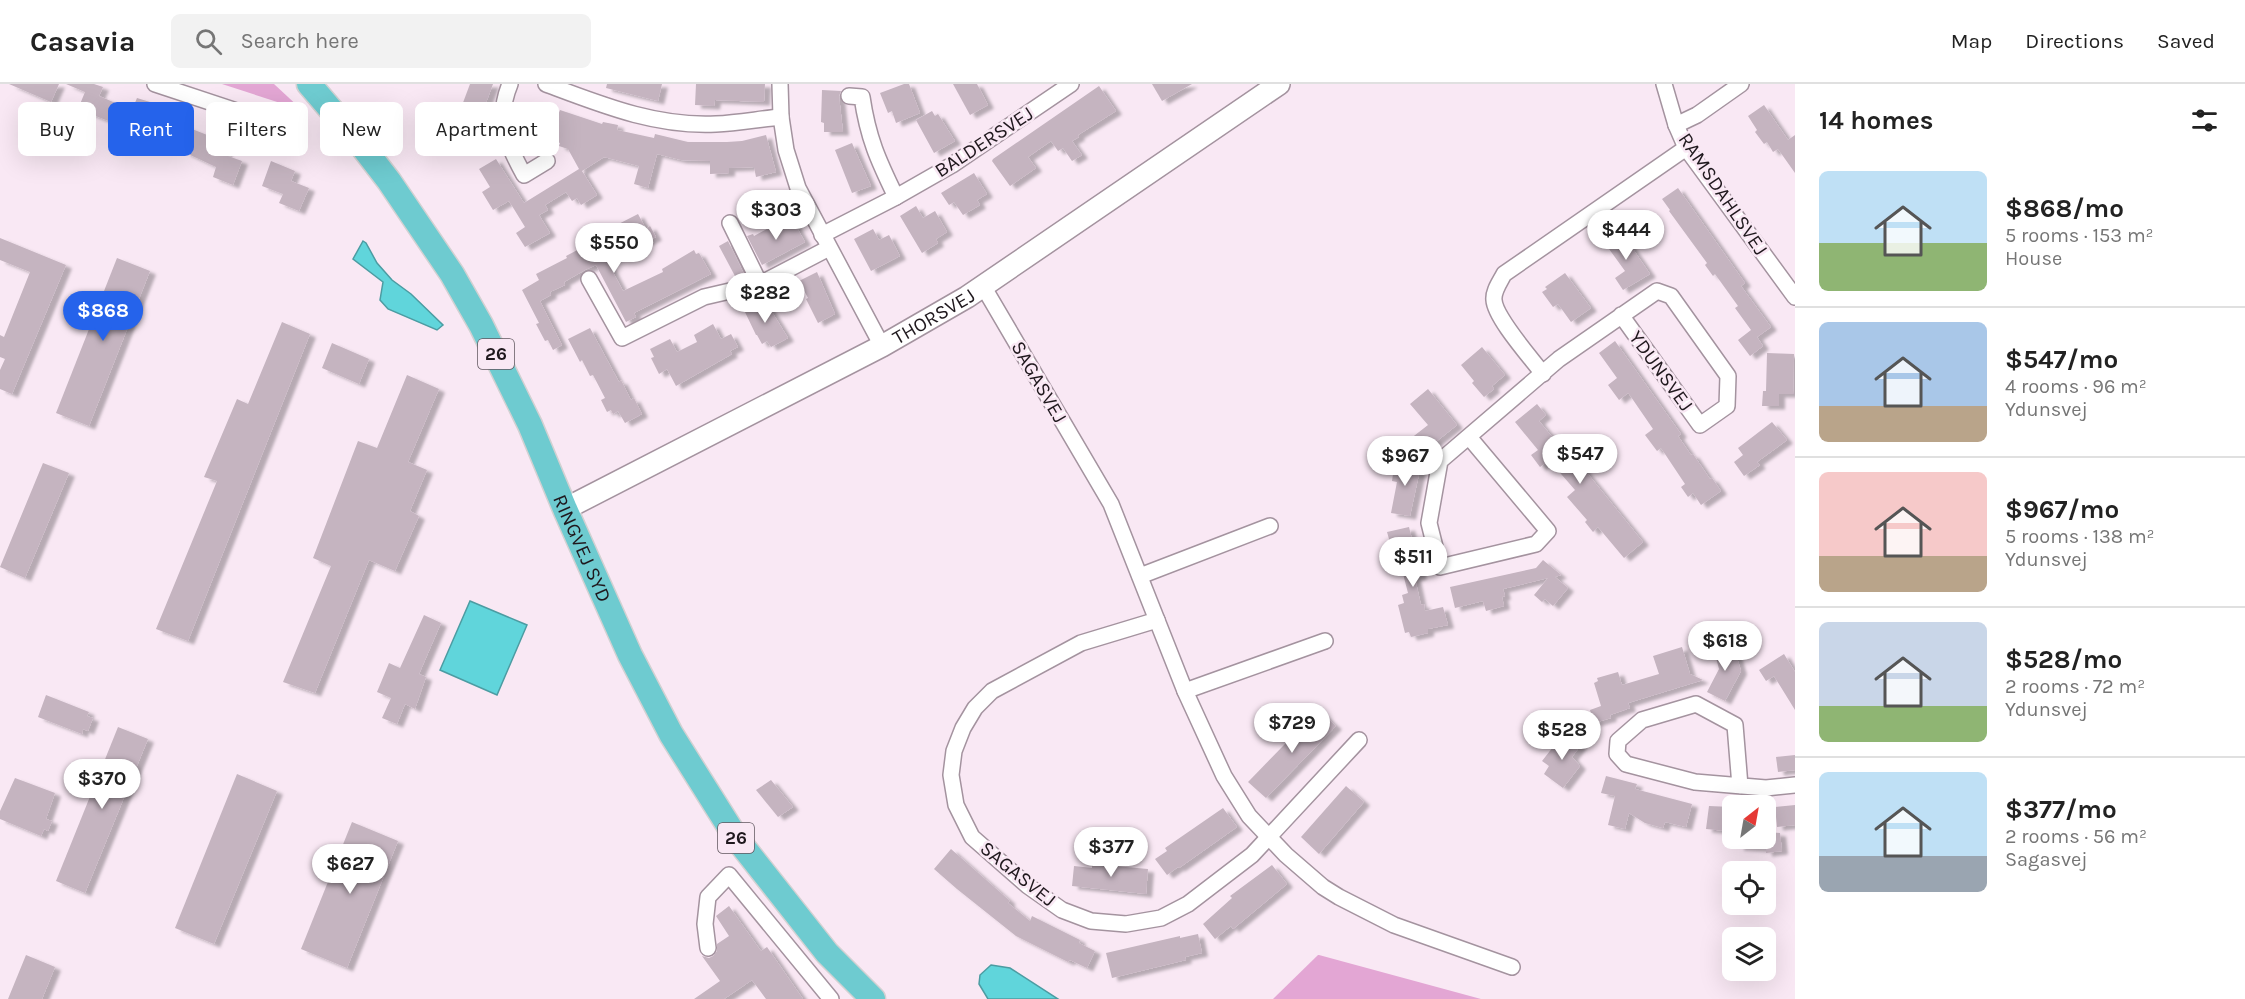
<!DOCTYPE html>
<meta charset="utf-8">
<style>
body{margin:0;font-family:Karla,sans-serif;background:#f2f2f2;color:#222;height:100vh;display:flex;flex-direction:column;font-size:22px;white-space:nowrap}
*{box-sizing:border-box;margin:0}
p{font-size:20px;color:#767676}
.icon{flex:none;width:33px;height:33px;fill:none;stroke:currentColor;stroke-width:2;stroke-linecap:round;stroke-linejoin:round}
.map{position:relative;flex:1;overflow:hidden}
.drawer{display:flex;flex-direction:column;background:#fff;width:450px}
.drawer>*{flex:none}
.hud{position:absolute;left:18px;top:18px;width:570px;height:54px;display:flex;gap:12px}
.needle{width:39px;rotate:31deg}
.controls{position:absolute;left:1722px;top:711px;display:grid;gap:12px}
.controls a{display:grid;place-items:center;width:54px;height:54px;border-radius:9px;background:#fff;box-shadow:0 6px 24px #0002;font-size:30px}
.price{position:absolute;translate:-50% -51px;padding:0 14px;border-radius:21px;background:#fff;color:#222;font-size:20px;line-height:39px;filter:drop-shadow(0 2px 3px #0008)}
.price::after{content:'';position:absolute;left:50%;top:36px;width:18px;height:14px;margin-left:-9px;background:inherit;clip-path:polygon(0 0,100% 0,50% 100%)}
.price.selected{background:#2563eb;color:#fff}
ul{padding:0;list-style:none}
li{display:flex;align-items:center;gap:18px;height:150px;padding:0 24px}
li+li{border-top:2px solid #e0e0e0}
li span{display:grid;place-items:center;flex:none;width:168px;height:120px;border-radius:9px;color:#555}
li>.icon{margin-inline-start:auto}
span .icon{width:72px;height:72px;fill:#fffc;stroke-width:1}
li b{font-size:26px}
h2{display:flex;justify-content:space-between;align-items:center;height:72px;padding:0 24px;font-size:26px}
.chip{padding:0 21px;border-radius:9px;background:#fff;box-shadow:0 6px 24px #0002;font-size:21px;line-height:54px}
.chip.selected{background:#2563eb;color:#fff}
header{display:flex;align-items:center;gap:36px;box-sizing:border-box;height:84px;padding:0 30px;background:#fff;border-bottom:2px solid #e0e0e0}
header strong{font-size:28px}
nav{display:flex;gap:33px;margin-inline-start:auto;font-size:21px}
.search{width:420px;height:54px;background:#f2f2f2;display:flex;align-items:center;gap:15px;box-sizing:border-box;padding:0 21px;border-radius:9px;color:#767676;font-size:22px}
main{display:flex;flex:1;min-height:0}
.map>svg:first-child{display:block}
.green{fill:#e3a6d4}
.water{fill:#60d5db;stroke:#4c9ca2;stroke-width:1.5}
.building{fill:#c5b4c0;filter:url(#shadow)}
.lines{fill:none;stroke-linecap:round;stroke-linejoin:round}
.street-casing{stroke:#a4939f;stroke-width:18}
.secondary-casing{stroke:#a4939f;stroke-width:24}
.primary-casing{stroke:#d2d1d2;stroke-width:27}
.street{stroke:#fff;stroke-width:15}
.secondary{stroke:#fff;stroke-width:21}
.primary{stroke:#6ecbd0;stroke-width:24}
.labels{text-anchor:middle;dominant-baseline:central;stroke-width:5;stroke-linejoin:round;paint-order:stroke}
.shield{fill:#f9e8f4;stroke:#60565e;stroke-width:1.5}
.shield-label{font-size:18px;font-weight:bold;fill:#1f181d}
.street-label{font-size:20px;fill:#1f181d;stroke:#f9e8f4}
</style>
<header>
<strong>Casavia</strong>
<div class="search"><svg class="icon" aria-label="search" viewBox="0 0 24 24"><circle cx="10" cy="10" r="6"/><path d="M15 15l6 6"/></svg>Search here</div>
<nav><a>Map</a><a>Directions</a><a>Saved</a></nav>
</header>
<main>
<div class="map">
<svg width="1795" height="915" viewBox="0 0 1795 915">
<defs>
<filter id="shadow"><feDropShadow dx="6" dy="3.5" stdDeviation="1.5" flood-color="#0004"/></filter>
</defs>
<rect width="100%" height="100%" fill="#f9e8f4"/>
<g class="green">
<path d="M222 0H274L302 26Z"/>
<path d="M1318 871H1319L1481 915H1273Z"/>
</g>
<g class="water">
<path d="M363 157 366 159 377 179 392 196 411 210 443 241 437 246 388 225 380 216 383 198 353 175Z"/>
<path d="M470 517 527 541 497 611 440 586Z"/>
<path d="M991 881 1010 884 1058 915H988L979 900 980 891Z"/>
</g>
<g class="building">
<path d="M9 0H59L51 18Z"/>
<path d="M66 0H94L103 3 99 12 132 26 137 14 150 18 163 23 159 32 230 60 225 71 242 77 233 101 213 93 216 83 184 68 186 63 114 31 111 38 78 25 85 8Z"/>
<path d="M470 0H493L480 35H490L489 54 445 53 446 24H461Z"/>
<path d="M607 0H662L658 17 606 4Z"/>
<path d="M696 0H765L764 18 715 16 714 22 695 21Z"/>
<path d="M904 0H909L920 29 896 39 892 27 888 29 880 9Z"/>
<path d="M953 0H977L988 21 970 31Z"/>
<path d="M1152 0H1192L1162 17Z"/>
<path d="M1099 2 1116 27 1078 51 1079 53 1072 57 1082 71 1072 77 1063 64 1058 67 1051 57 1028 73 1036 84 1010 102 992 77 993 75Z"/>
<path d="M822 6 841 7 839 12 843 48H824V39L821 38Z"/>
<path d="M1764 21 1788 56 1795 51V89L1778 65 1773 68 1767 58 1764 60 1755 48 1757 46 1748 32Z"/>
<path d="M560 26 602 40 603 38 618 41 617 46 654 54 655 50 688 58H727L742 57 766 51 776 88 756 93 754 83 729 84V89L710 90V77L681 76 657 70 648 104 634 100 639 82 604 73 582 87 597 111 581 121 577 114 572 117 566 108 545 121 548 126 539 131 550 149 525 163 516 149 525 143 509 117 493 126 482 108 490 103 479 85 496 75 524 119 579 85 568 65 559 62 560 59 555 57 559 46 553 43Z"/>
<path d="M932 27 935 32 938 30 955 57 934 69 916 36Z"/>
<path d="M852 59 871 102 852 109 835 66Z"/>
<path d="M271 77 295 87 291 97 309 104 299 127 279 119 283 110 262 102Z"/>
<path d="M974 89 987 110 977 116 980 121 963 131 954 118 949 121 941 109Z"/>
<path d="M1678 104 1745 199 1741 202 1771 243 1757 253 1763 262 1750 272 1738 256 1751 246 1735 224 1738 222 1715 190 1713 192 1705 181 1707 179 1669 127 1670 126 1662 115Z"/>
<path d="M916 122 923 134 935 127 947 148 936 155 938 159 922 169 900 132Z"/>
<path d="M638 130 646 145 650 142 656 153 631 166 630 163 606 175 623 207 663 188 662 185 694 166 696 170 699 169 711 190 634 229 636 233 626 238 596 181 585 186 564 198 565 201 550 208 551 211 540 217 562 261 553 266 548 256 545 257 536 240 539 239 522 206 539 196 536 190 567 174 566 172 585 162 582 156 596 149 597 151Z"/>
<path d="M792 135 805 158 762 181 747 152 753 150 754 152 776 140 778 142Z"/>
<path d="M873 145 879 156 889 151 900 172 871 187 854 155Z"/>
<path d="M1620 146 1650 190 1623 206 1615 194 1625 187 1604 158Z"/>
<path d="M0 154 66 181 12 310 0 305V286L5 275 0 273V251L4 253 30 188 0 176Z"/>
<path d="M728 157 744 190 736 194 719 162Z"/>
<path d="M117 174 150 187 89 342 56 329Z"/>
<path d="M817 188 835 230 818 239 806 215 808 214 799 197Z"/>
<path d="M1565 189 1591 224 1571 238 1558 220 1553 223 1542 208 1547 205 1545 203Z"/>
<path d="M764 215 788 254 771 263 767 257 762 260 757 251H756L744 226Z"/>
<path d="M282 238 310 250 188 557 156 545 217 397 204 393 237 315 248 320Z"/>
<path d="M713 240 721 255 731 250 738 263 730 267 732 270 676 302 667 285 659 290 651 274 654 273 650 265 670 255 677 268 697 258 694 251Z"/>
<path d="M590 244 619 298 621 296 631 316 634 314 642 330 625 339 618 327 613 330 611 326 607 328 601 316 605 314 593 291 590 292 582 276 580 278 568 255Z"/>
<path d="M1615 257 1681 350 1678 352 1691 371 1693 370 1710 395 1712 394 1721 407 1701 421 1693 409 1688 413 1681 403 1685 400 1661 364 1657 367 1645 351 1653 345 1629 310 1628 309 1619 316 1608 301 1617 294 1599 269Z"/>
<path d="M332 259 369 275 359 300 322 284Z"/>
<path d="M1482 263 1505 291 1492 302 1494 305 1484 313 1472 299 1474 297 1461 281Z"/>
<path d="M1767 269 1794 270 1793 310H1779V322H1762L1763 307H1766Z"/>
<path d="M407 291 439 305 408 378 427 386 410 427 419 432 395 487 369 476 315 609 283 598 331 482 313 474 358 357 377 364Z"/>
<path d="M1428 305 1457 341 1422 369 1410 355 1428 341 1410 320Z"/>
<path d="M1537 320 1546 331 1539 337 1568 372 1571 369 1643 458 1624 474 1598 443 1593 448 1585 438 1587 436 1567 413 1575 406 1549 376 1540 383 1531 371 1538 366 1515 338Z"/>
<path d="M1772 338 1787 356 1757 378 1760 381 1744 392 1734 378 1743 371 1738 364Z"/>
<path d="M1395 376 1421 381 1410 432 1391 429 1397 398 1392 397Z"/>
<path d="M43 379 69 389 25 494 0 483Z"/>
<path d="M1409 443 1421 492 1415 494 1421 521 1424 520 1425 527 1443 523 1448 541 1428 545V549L1411 553 1409 548 1405 549 1398 521 1404 519 1402 511 1408 509 1401 482 1397 483 1387 448Z"/>
<path d="M1543 476 1561 491 1555 493 1568 504 1553 522 1545 515 1542 518 1534 511 1548 494 1503 505 1505 512 1502 513 1504 522 1486 527 1483 517 1455 524 1450 503 1536 484Z"/>
<path d="M424 531 441 539 419 590 426 593 415 625 405 620 397 640 382 634 391 614 377 608 389 579 400 584Z"/>
<path d="M1733 560 1741 587 1725 617 1707 608 1719 585 1714 566Z"/>
<path d="M1682 563 1690 590 1703 596 1628 619 1630 624 1610 631 1611 634 1594 639 1590 626 1601 622 1594 599 1598 597 1597 594 1618 588 1622 601 1659 590 1653 572Z"/>
<path d="M1784 570 1795 588V626L1774 592 1766 597 1759 586Z"/>
<path d="M46 611 89 628 87 632 93 634 88 647 83 645 82 650 38 633Z"/>
<path d="M1318 626 1336 642 1266 714 1248 698Z"/>
<path d="M118 643 148 655 85 809 56 797Z"/>
<path d="M1564 649 1581 661 1572 673 1580 682 1563 704 1544 690 1549 682 1542 677Z"/>
<path d="M1795 671V686L1778 688 1776 673Z"/>
<path d="M237 690 277 707 214 860 175 844Z"/>
<path d="M1606 692 1637 700 1635 705 1692 720 1686 743 1665 738 1663 744 1645 739 1629 729 1625 745 1608 741 1615 712 1601 709Z"/>
<path d="M15 694 55 709 46 735 52 737 48 747 44 745 41 752 0 735V727Z"/>
<path d="M771 696 793 723 778 733 756 706Z"/>
<path d="M1346 702 1364 718 1319 770 1301 753Z"/>
<path d="M1795 721V741L1777 743 1775 723Z"/>
<path d="M1709 722 1732 723V744L1727 743V747L1706 745Z"/>
<path d="M1223 724 1237 743 1179 784 1178 783 1167 791 1155 775 1167 767 1165 764Z"/>
<path d="M352 738 398 757 347 884 301 865Z"/>
<path d="M1766 748 1780 749 1782 767 1766 769V765L1738 763 1739 754H1766Z"/>
<path d="M951 765 1010 817 1008 819 1030 837 1032 832 1080 856 1079 859 1095 867 1087 884 1070 876 1068 878 1016 852 957 805 934 785Z"/>
<path d="M1092 780 1148 785 1146 810 1072 802 1074 782 1092 784Z"/>
<path d="M1272 781 1287 800 1233 845 1231 842 1215 855 1203 840 1232 814 1230 812Z"/>
<path d="M729 822 761 867 767 863 803 915H766L752 896 724 915H694L720 897 702 872 709 874 713 872 717 867V860L729 852 716 832Z"/>
<path d="M1198 850 1202 869 1185 873 1186 876 1112 894 1106 869 1180 852V854Z"/>
<path d="M26 871 55 883 42 915H8Z"/>
</g>
<g class="lines">
<g class="street-casing">
<g id="street">
<path d="M155 0 279 41"/>
<path d="M510 0C495 36 507 60 524 91L547 77"/>
<path d="M546 0C602 21 656 43 716 40 738 39 759 35 781 33"/>
<path d="M780 0 781 33 786 66 798 104 882 262"/>
<path d="M1664 0 1676 41 1686 64 1795 213"/>
<path d="M849 12 862 13C868 54 878 76 896 113"/>
<path d="M1676 41 1697 31 1741 0"/>
<path d="M730 139 760 200"/>
<path d="M822 151 896 113 952 81 1071 0"/>
<path d="M589 195 622 254 704 213 760 200 829 164"/>
<path d="M983 202 1111 420 1185 607 1224 692 1249 732 1286 771 1323 803 1339 813 1394 841 1512 883"/>
<path d="M1543 290C1532 275 1495 234 1494 216 1493 207 1500 198 1504 190L1686 64"/>
<path d="M1469 353 1548 447 1536 460 1440 483 1429 439 1440 377 1559 275 1657 207 1671 212 1728 292 1727 322 1700 341 1621 231"/>
<path d="M1140 492 1270 442"/>
<path d="M1157 536 1081 559 992 607 975 624 963 644 954 667 951 691 956 721 972 753 1028 802 1062 826 1091 837 1126 840 1161 834 1188 820 1252 771 1359 656"/>
<path d="M1185 607 1325 557"/>
<path d="M1740 702 1735 641 1696 620 1642 636 1618 657 1617 670 1626 680 1695 698 1766 704 1795 701"/>
<path d="M708 864 705 840 708 813 729 791 831 915"/>
</g>
</g>
<g class="secondary-casing">
<g id="secondary">
<path id="s1" d="M565 425 882 262 967 213 1279 0"/>
</g>
</g>
<g class="primary-casing">
<g id="primary">
<path id="s2" d="M309 0 362 62 389 97 452 190 481 241 530 341 565 425 630 571 671 650 737 755 827 869 873 915"/>
</g>
</g>
<use href="#street" class="street"/>
<use href="#secondary" class="secondary"/>
<use href="#primary" class="primary"/>
</g>
<g class="labels">
<g class="shield">
<rect x="478" y="255" width="36" height="30" rx="4.5"/>
<rect x="718" y="739" width="36" height="30" rx="4.5"/>
</g>
<g class="shield-label">
<text x="496" y="270">26</text>
<text x="736" y="754">26</text>
</g>
<g class="street-label">
<text transform="translate(984 58) rotate(-33)">BALDERSVEJ</text>
<text transform="translate(1723 110) rotate(56)">RAMSDAHLSVEJ</text>
<text stroke="none"><textPath href="#s1" startOffset="416">THORSVEJ</textPath></text>
<text transform="translate(1661 287) rotate(54)">YDUNSVEJ</text>
<text transform="translate(1039 298) rotate(60)">SAGASVEJ</text>
<text stroke="none"><textPath href="#s2" startOffset="542">RINGVEJ SYD</textPath></text>
<text transform="translate(1018 790) rotate(39)">SAGASVEJ</text>
</g>
</g>
</svg>
<div class="controls">
<a><svg class="needle" viewBox="-14 -14 28 28"><path d="M0-13l5 13h-10z" fill="#e53935"/><path d="M0 13l5-13h-10z" fill="#767676"/></svg></a>
<a><svg class="icon" aria-label="locate" viewBox="0 0 24 24"><circle cx="12" cy="12" r="6"/><path d="M12 2v4M12 18v4M2 12h4M18 12h4"/></svg></a>
<a><svg class="icon" aria-label="layers" viewBox="0 0 24 24"><path d="M12 4l9 5-9 5-9-5zM3 14l9 5 9-5"/></svg></a>
</div>
<b class="price" style="left:776px;top:157px">$303</b>
<b class="price" style="left:1626px;top:177px">$444</b>
<b class="price" style="left:614px;top:190px">$550</b>
<b class="price" style="left:765px;top:240px">$282</b>
<b class="price selected" style="left:103px;top:258px">$868</b>
<b class="price" style="left:1580px;top:401px">$547</b>
<b class="price" style="left:1405px;top:403px">$967</b>
<b class="price" style="left:1413px;top:504px">$511</b>
<b class="price" style="left:1725px;top:588px">$618</b>
<b class="price" style="left:1292px;top:670px">$729</b>
<b class="price" style="left:1562px;top:677px">$528</b>
<b class="price" style="left:102px;top:726px">$370</b>
<b class="price" style="left:1111px;top:794px">$377</b>
<b class="price" style="left:350px;top:811px">$627</b>
<div class="hud">
<a class="chip">Buy</a>
<a class="chip selected">Rent</a>
<a class="chip">Filters</a>
<a class="chip">New</a>
<a class="chip">Apartment</a>
</div>
</div>
<section class="drawer">
<h2>14 homes<svg class="icon" aria-label="filters" viewBox="0 0 24 24"><path d="M4 7h16M4 17h16"/><circle cx="9" cy="7" r="2"/><circle cx="15" cy="17" r="2"/></svg></h2>
<ul>
<li><span style="background:linear-gradient(#bfe0f5 60%,#8fb573 0)"><svg class="icon" aria-label="home" viewBox="0 0 24 24"><path d="M3 11l9-7 9 7M6 9v11h12V9"/></svg></span><div><b>$868/mo</b><p>5 rooms · 153 m²</p><p>House</p></div></li>
<li><span style="background:linear-gradient(#a9c7e8 70%,#b9a48a 0)"><svg class="icon" aria-label="home" viewBox="0 0 24 24"><path d="M3 11l9-7 9 7M6 9v11h12V9"/></svg></span><div><b>$547/mo</b><p>4 rooms · 96 m²</p><p>Ydunsvej</p></div></li>
<li><span style="background:linear-gradient(#f6c9c9 70%,#b9a48a 0)"><svg class="icon" aria-label="home" viewBox="0 0 24 24"><path d="M3 11l9-7 9 7M6 9v11h12V9"/></svg></span><div><b>$967/mo</b><p>5 rooms · 138 m²</p><p>Ydunsvej</p></div></li>
<li><span style="background:linear-gradient(#c9d6e8 70%,#8fb573 0)"><svg class="icon" aria-label="home" viewBox="0 0 24 24"><path d="M3 11l9-7 9 7M6 9v11h12V9"/></svg></span><div><b>$528/mo</b><p>2 rooms · 72 m²</p><p>Ydunsvej</p></div></li>
<li><span style="background:linear-gradient(#bfe0f5 70%,#9aa5b1 0)"><svg class="icon" aria-label="home" viewBox="0 0 24 24"><path d="M3 11l9-7 9 7M6 9v11h12V9"/></svg></span><div><b>$377/mo</b><p>2 rooms · 56 m²</p><p>Sagasvej</p></div></li>
</ul>
</section>
</main>
